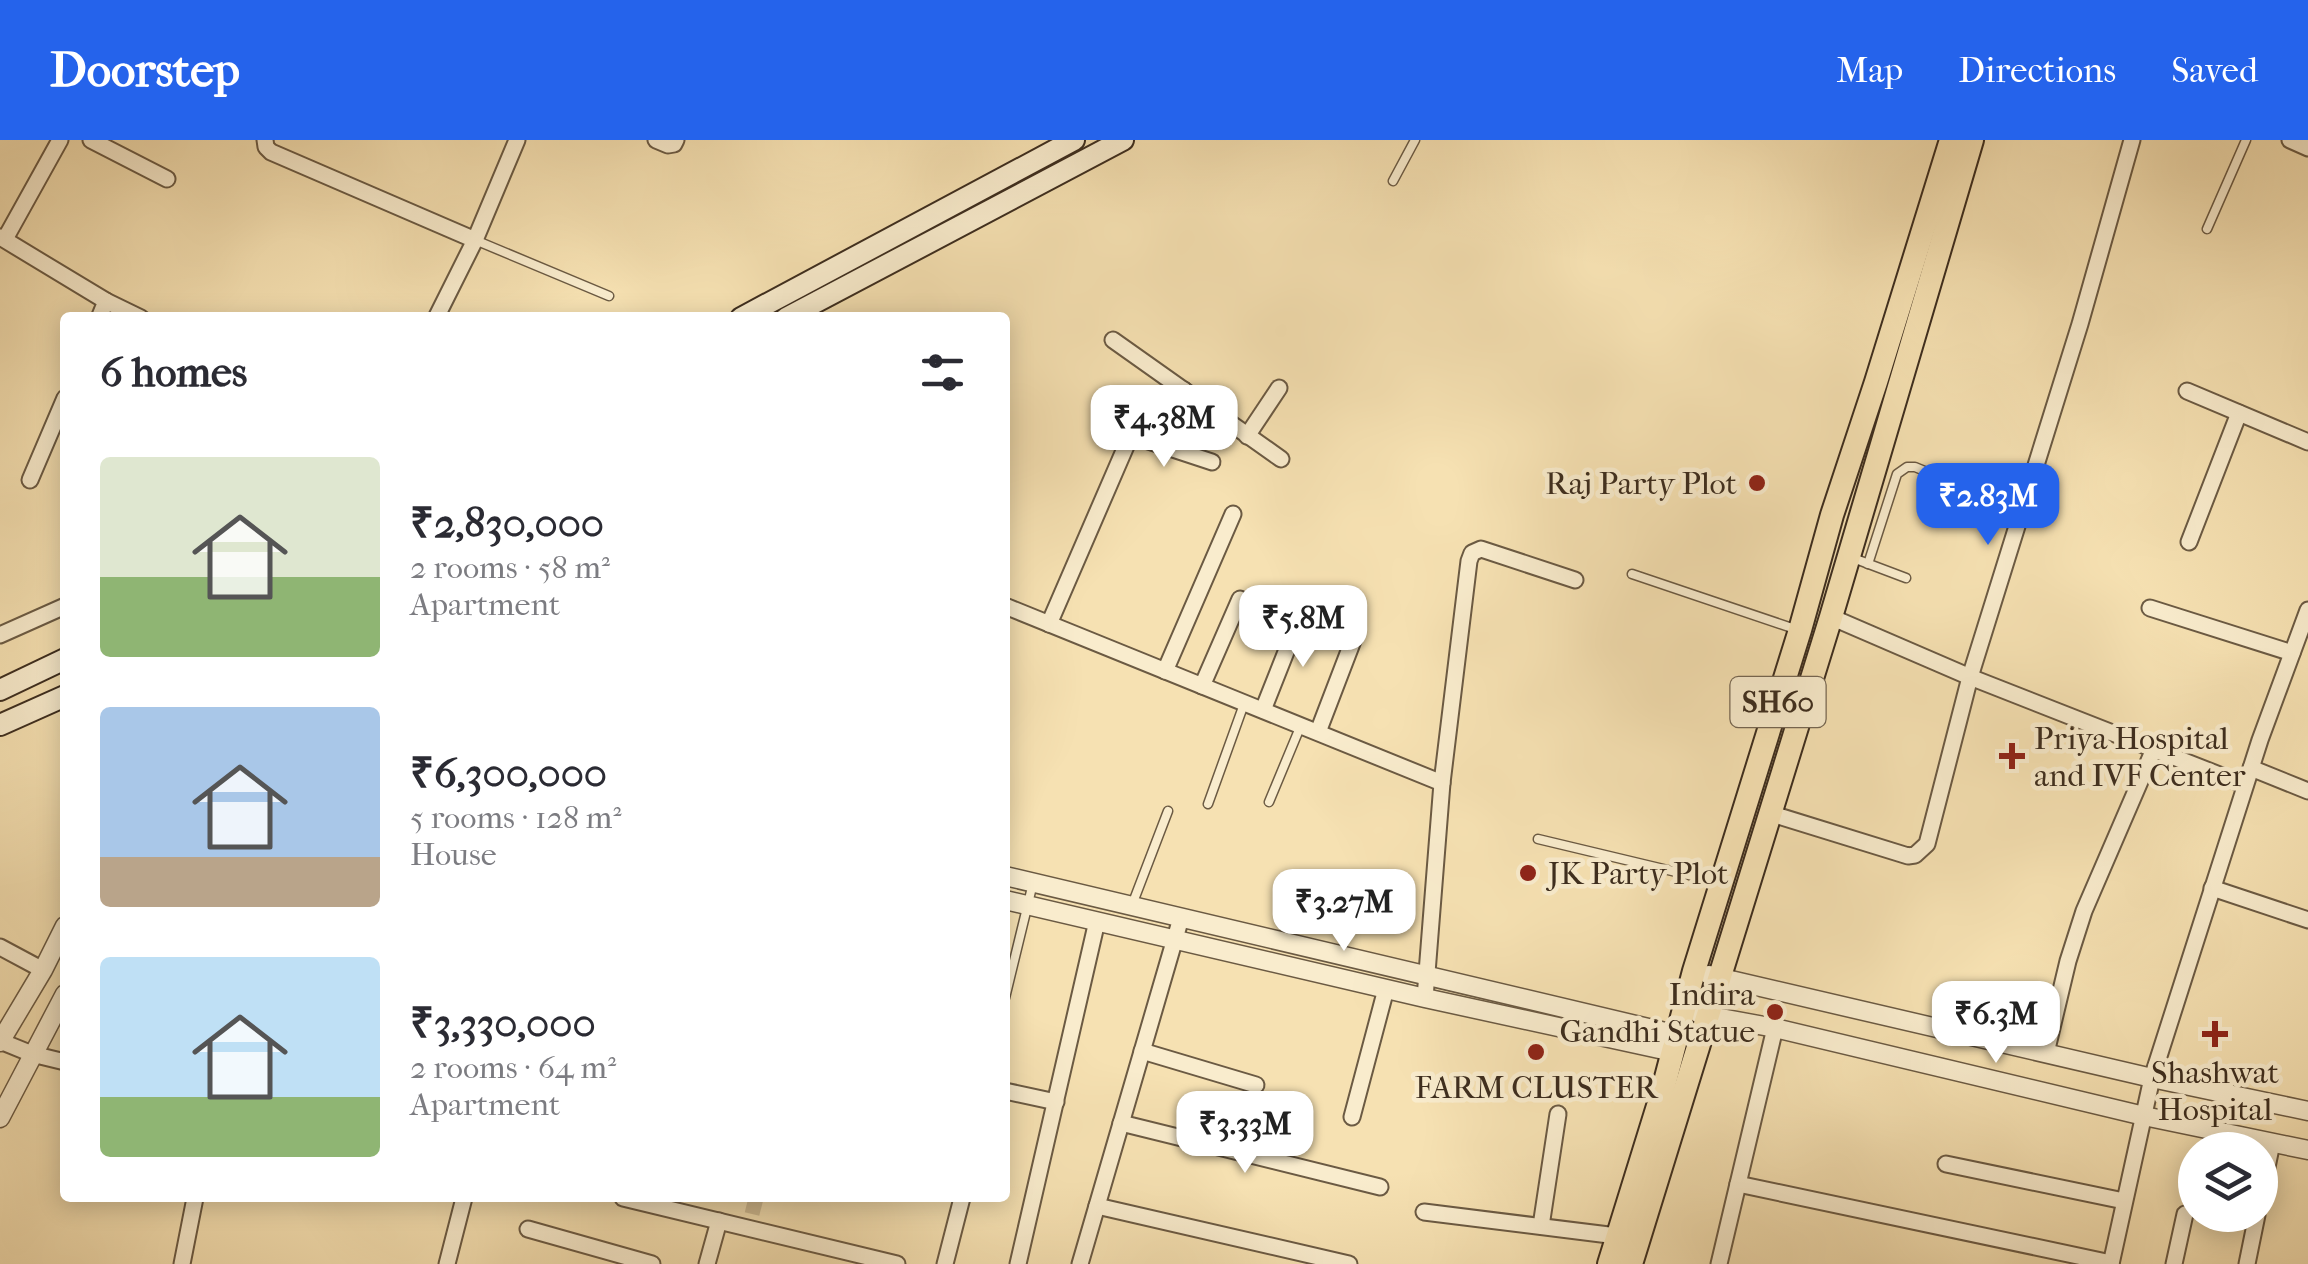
<!DOCTYPE html>
<meta charset="utf-8">
<style>
body{margin:0;font-family:"IM FELL French Canon",serif;background:#f2f2f3;color:#2b2b33;height:100vh;display:flex;flex-direction:column;font-size:38px;white-space:nowrap}
*{box-sizing:border-box;margin:0}
p{font-size:32px;color:#7c7c81}
.icon{flex:none;width:55px;height:55px;fill:none;stroke:currentColor;stroke-width:2;stroke-linecap:round;stroke-linejoin:round}
.map{position:relative;flex:1;overflow:hidden}
.panel{position:absolute;left:60px;top:172px;width:950px;height:890px;display:flex;flex-direction:column;background:#fff;border-radius:10px;box-shadow:0 5px 25px #0003}
.panel>*{flex:none}
.buttons{position:absolute;left:2178px;top:992px;display:grid;gap:20px}
.buttons a{display:grid;place-items:center;width:100px;height:100px;border-radius:50%;background:#fff;box-shadow:0 5px 25px #0003;font-size:50px}
.price{position:absolute;translate:-50% -85px;padding:0 22px;border-radius:20px;background:#fff;color:#222;font-size:32px;line-height:65px;filter:drop-shadow(0 2px 5px #0008)}
.price::after{content:'';position:absolute;left:50%;top:60px;width:30px;height:22px;margin-left:-15px;background:inherit;clip-path:polygon(0 0,100% 0,50% 100%)}
.price.current{background:#2563eb;color:#fff}
ul{padding:0;list-style:none}
li{display:flex;align-items:center;gap:30px;height:250px;padding:0 40px}
li span{display:grid;place-items:center;flex:none;width:280px;height:200px;border-radius:10px;color:#555}
li>.icon{margin-inline-start:auto}
span .icon{width:120px;height:120px;fill:#fffc;stroke-width:1}
li b{font-size:42px}
h2{display:flex;justify-content:space-between;align-items:center;height:120px;padding:0 40px;font-size:42px}
header{display:flex;align-items:center;gap:60px;box-sizing:border-box;height:140px;padding:0 50px;background:#2563eb;color:#fff}
header strong{font-size:48px}
nav{display:flex;gap:55px;margin-inline-start:auto;font-size:35px}
.map>svg:first-child{display:block}
.lines{fill:none;stroke-linecap:round;stroke-linejoin:round}
.minor-tunnel{stroke:#d1bd94;stroke-width:15;stroke-dasharray:15 8;stroke-linecap:butt}
.service-casing{stroke:#6b5a43;stroke-width:11}
.minor-casing{stroke:#6b5a43;stroke-width:19}
.tertiary-casing{stroke:#6b5a43;stroke-width:21}
.secondary-casing{stroke:#3d2d1e;stroke-width:24}
.primary-casing{stroke:#3d2d1e;stroke-width:26}
.service{stroke:#f9eccd;stroke-width:8}
.minor{stroke:#f9eccd;stroke-width:15}
.tertiary{stroke:#f9eccd;stroke-width:18}
.secondary{stroke:#f9eccd;stroke-width:20}
.primary{stroke:#f6e1b2;stroke-width:22}
.poi-dot{fill:#8f2418;stroke:#f9eccd;stroke-width:4}
.labels{text-anchor:middle;dominant-baseline:central;stroke-width:9;stroke-linejoin:round;paint-order:stroke}
.shield{fill:#f9eccd;stroke:#756652;stroke-width:2.5}
.shield-label{font-size:30px;font-weight:bold;fill:#3d2d1e}
.poi-label{font-size:32px;fill:#3d2d1e;stroke:#f9eccd;text-anchor:end}
</style>
<header>
<strong>Doorstep</strong>
<nav><a>Map</a><a>Directions</a><a>Saved</a></nav>
</header>
<div class="map">
<svg width="2308" height="1124" viewBox="0 0 2308 1124">
<rect width="100%" height="100%" fill="#f6e1b2"/>
<filter id="stains"><feTurbulence type="fractalNoise" baseFrequency=".002" numOctaves="4"/><feColorMatrix values="0 0 0 0 .2 0 0 0 0 .09 0 0 0 0 .02 0 0 0 .5 -.17"/></filter>
<radialGradient id="worn" r=".72"><stop offset=".6" stop-color="#630" stop-opacity="0"/><stop offset="1" stop-color="#630" stop-opacity=".3"/></radialGradient>
<g class="lines">
<path class="minor-tunnel" d="M752 1074 756 1058"/>
<g class="service-casing">
<g id="service">
<path d="M1393 41 1415 0"/>
<path d="M2207 89 2246 0"/>
<path d="M475 100 609 156"/>
<path d="M1853 418 1906 438"/>
<path d="M1868 424 1897 334 1907 327H1915L2021 371"/>
<path d="M1632 434 1798 490"/>
<path d="M1269 662 1301 585"/>
<path d="M1208 664 1244 564"/>
<path d="M1538 699 1718 742"/>
<path d="M1132 765 1168 671"/>
<path d="M1005 858 1033 743"/>
</g>
</g>
<g class="minor-casing">
<g id="minor">
<path d="M91 0 167 39"/>
<path d="M265 0 266 7 271 12 475 100"/>
<path d="M656 0 668 5 674 4 676 0"/>
<path d="M2290 0 2308 8"/>
<path d="M0 97 106 161 99 178"/>
<path d="M5 99 60 0"/>
<path d="M106 161 141 178"/>
<path d="M436 178 475 100 517 0"/>
<path d="M1113 200 1281 319"/>
<path d="M2187 251 2308 302"/>
<path d="M1130 295 1212 322"/>
<path d="M1247 296 1279 248"/>
<path d="M30 340 65 258"/>
<path d="M2189 402 2239 273"/>
<path d="M1005 466 1442 643"/>
<path d="M2150 468 2292 513"/>
<path d="M1831 477 1970 537 2245 645"/>
<path d="M1049 484 1136 283C1154 269 1169 271 1184 250"/>
<path d="M0 495 65 466"/>
<path d="M1165 531 1233 374"/>
<path d="M1202 546 1240 459"/>
<path d="M1263 570 1301 474"/>
<path d="M1318 592 1354 498"/>
<path d="M2251 628 2308 651"/>
<path d="M1769 673 1908 716 1915 715 1927 704 1970 537 2080 184 2132 0"/>
<path d="M2212 748 2308 780"/>
<path d="M0 807 43 830"/>
<path d="M1425 858 1442 643 1469 421 1472 413 1481 409 1575 440"/>
<path d="M0 901 32 914 65 922"/>
<path d="M1142 911 1256 945"/>
<path d="M2046 913 2068 821 2084 771 2154 609"/>
<path d="M1005 951 1056 962"/>
<path d="M1352 977 1386 849"/>
<path d="M1121 983 1380 1047"/>
<path d="M1946 1024 2124 1061"/>
<path d="M1738 1044 2111 1123"/>
<path d="M623 1058 897 1124"/>
<path d="M2260 1061 2272 1003"/>
<path d="M1097 1066 1349 1124"/>
<path d="M1424 1072 1617 1096"/>
<path d="M1541 1086 1558 974"/>
<path d="M528 1089 652 1124"/>
<path d="M182 1124 195 1058"/>
<path d="M447 1124 464 1058"/>
<path d="M707 1124 719 1081"/>
<path d="M945 1124 962 1058"/>
<path d="M1018 1124 1097 781"/>
<path d="M1080 1124 1181 778"/>
<path d="M1719 1124 1775 888"/>
<path d="M2111 1124 2152 938 2260 600 2308 470"/>
<path d="M2174 1124 2185 1074"/>
<path d="M2247 1124 2257 1075"/>
</g>
</g>
<g class="tertiary-casing">
<g id="tertiary">
<path d="M1005 736 1678 895"/>
<path d="M1005 760 1425 858 1673 912"/>
<path d="M1709 835 2152 938 2308 971"/>
<path d="M1699 874 1775 888 2144 976 2308 1010"/>
<path d="M0 902 43 830 65 786"/>
<path d="M0 978 65 854"/>
</g>
</g>
<g class="secondary-casing">
<g id="secondary">
<path d="M741 178 1074 0"/>
<path d="M786 178 1123 0"/>
<path d="M0 550 65 519"/>
<path d="M0 585 65 556"/>
</g>
</g>
<g class="primary-casing">
<g id="primary">
<path d="M1609 1124 1662 953 1694 831 1800 490 1832 375 1876 242 1951 0"/>
<path d="M1631 1124 1831 477 1972 0"/>
</g>
</g>
<use href="#service" class="service"/>
<use href="#minor" class="minor"/>
<use href="#tertiary" class="tertiary"/>
<use href="#secondary" class="secondary"/>
<use href="#primary" class="primary"/>
</g>
<g class="poi-dot">
<circle cx="1757" cy="343" r="10"/>
<path d="M2007 601h10v10h10v10h-10v10h-10v-10h-10v-10h10z"/>
<circle cx="1528" cy="733" r="10"/>
<circle cx="1775" cy="872" r="10"/>
<path d="M2210 879h10v10h10v10h-10v10h-10v-10h-10v-10h10z"/>
<circle cx="1536" cy="912" r="10"/>
</g>
<g class="labels">
<rect class="shield" x="1730.5" y="537" width="95" height="50" rx="8"/>
<g class="shield-label">
<text x="1778" y="562">SH60</text>
</g>
<g class="poi-label">
<text x="1737" y="343">Raj Party Plot</text>
<text x="2034" y="598" text-anchor="start">Priya Hospital<tspan x="2034" dy="37">and IVF Center</tspan></text>
<text x="1548" y="733" text-anchor="start">JK Party Plot</text>
<text x="1755" y="854">Indira<tspan x="1755" dy="37">Gandhi Statue</tspan></text>
<text x="2215" y="932" text-anchor="middle">Shashwat<tspan x="2215" dy="37">Hospital</tspan></text>
<text x="1536" y="947" text-anchor="middle">FARM CLUSTER</text>
</g>
</g>
<rect width="100%" height="100%" filter="url(#stains)"/>
<rect width="100%" height="100%" fill="url(#worn)"/>
</svg>
<div class="buttons">
<a><svg class="icon" aria-label="layers" viewBox="0 0 24 24"><path d="M12 4l9 5-9 5-9-5zM3 14l9 5 9-5"/></svg></a>
</div>
<b class="price" style="left:1164px;top:330px">₹4.38M</b>
<b class="price current" style="left:1988px;top:408px">₹2.83M</b>
<b class="price" style="left:1303px;top:530px">₹5.8M</b>
<b class="price" style="left:1344px;top:814px">₹3.27M</b>
<b class="price" style="left:1996px;top:926px">₹6.3M</b>
<b class="price" style="left:1245px;top:1036px">₹3.33M</b>
<section class="panel">
<h2>6 homes<svg class="icon" aria-label="filters" viewBox="0 0 24 24"><path d="M4 7h16M4 17h16"/><circle cx="9" cy="7" r="2"/><circle cx="15" cy="17" r="2"/></svg></h2>
<ul>
<li><span style="background:linear-gradient(#dfe7d0 60%,#8fb573 0)"><svg class="icon" aria-label="home" viewBox="0 0 24 24"><path d="M3 11l9-7 9 7M6 9v11h12V9"/></svg></span><div><b>₹2,830,000</b><p>2 rooms · 58 m²</p><p>Apartment</p></div></li>
<li><span style="background:linear-gradient(#a9c7e8 75%,#b9a48a 0)"><svg class="icon" aria-label="home" viewBox="0 0 24 24"><path d="M3 11l9-7 9 7M6 9v11h12V9"/></svg></span><div><b>₹6,300,000</b><p>5 rooms · 128 m²</p><p>House</p></div></li>
<li><span style="background:linear-gradient(#bfe0f5 70%,#8fb573 0)"><svg class="icon" aria-label="home" viewBox="0 0 24 24"><path d="M3 11l9-7 9 7M6 9v11h12V9"/></svg></span><div><b>₹3,330,000</b><p>2 rooms · 64 m²</p><p>Apartment</p></div></li>
</ul>
</section>
</div>
